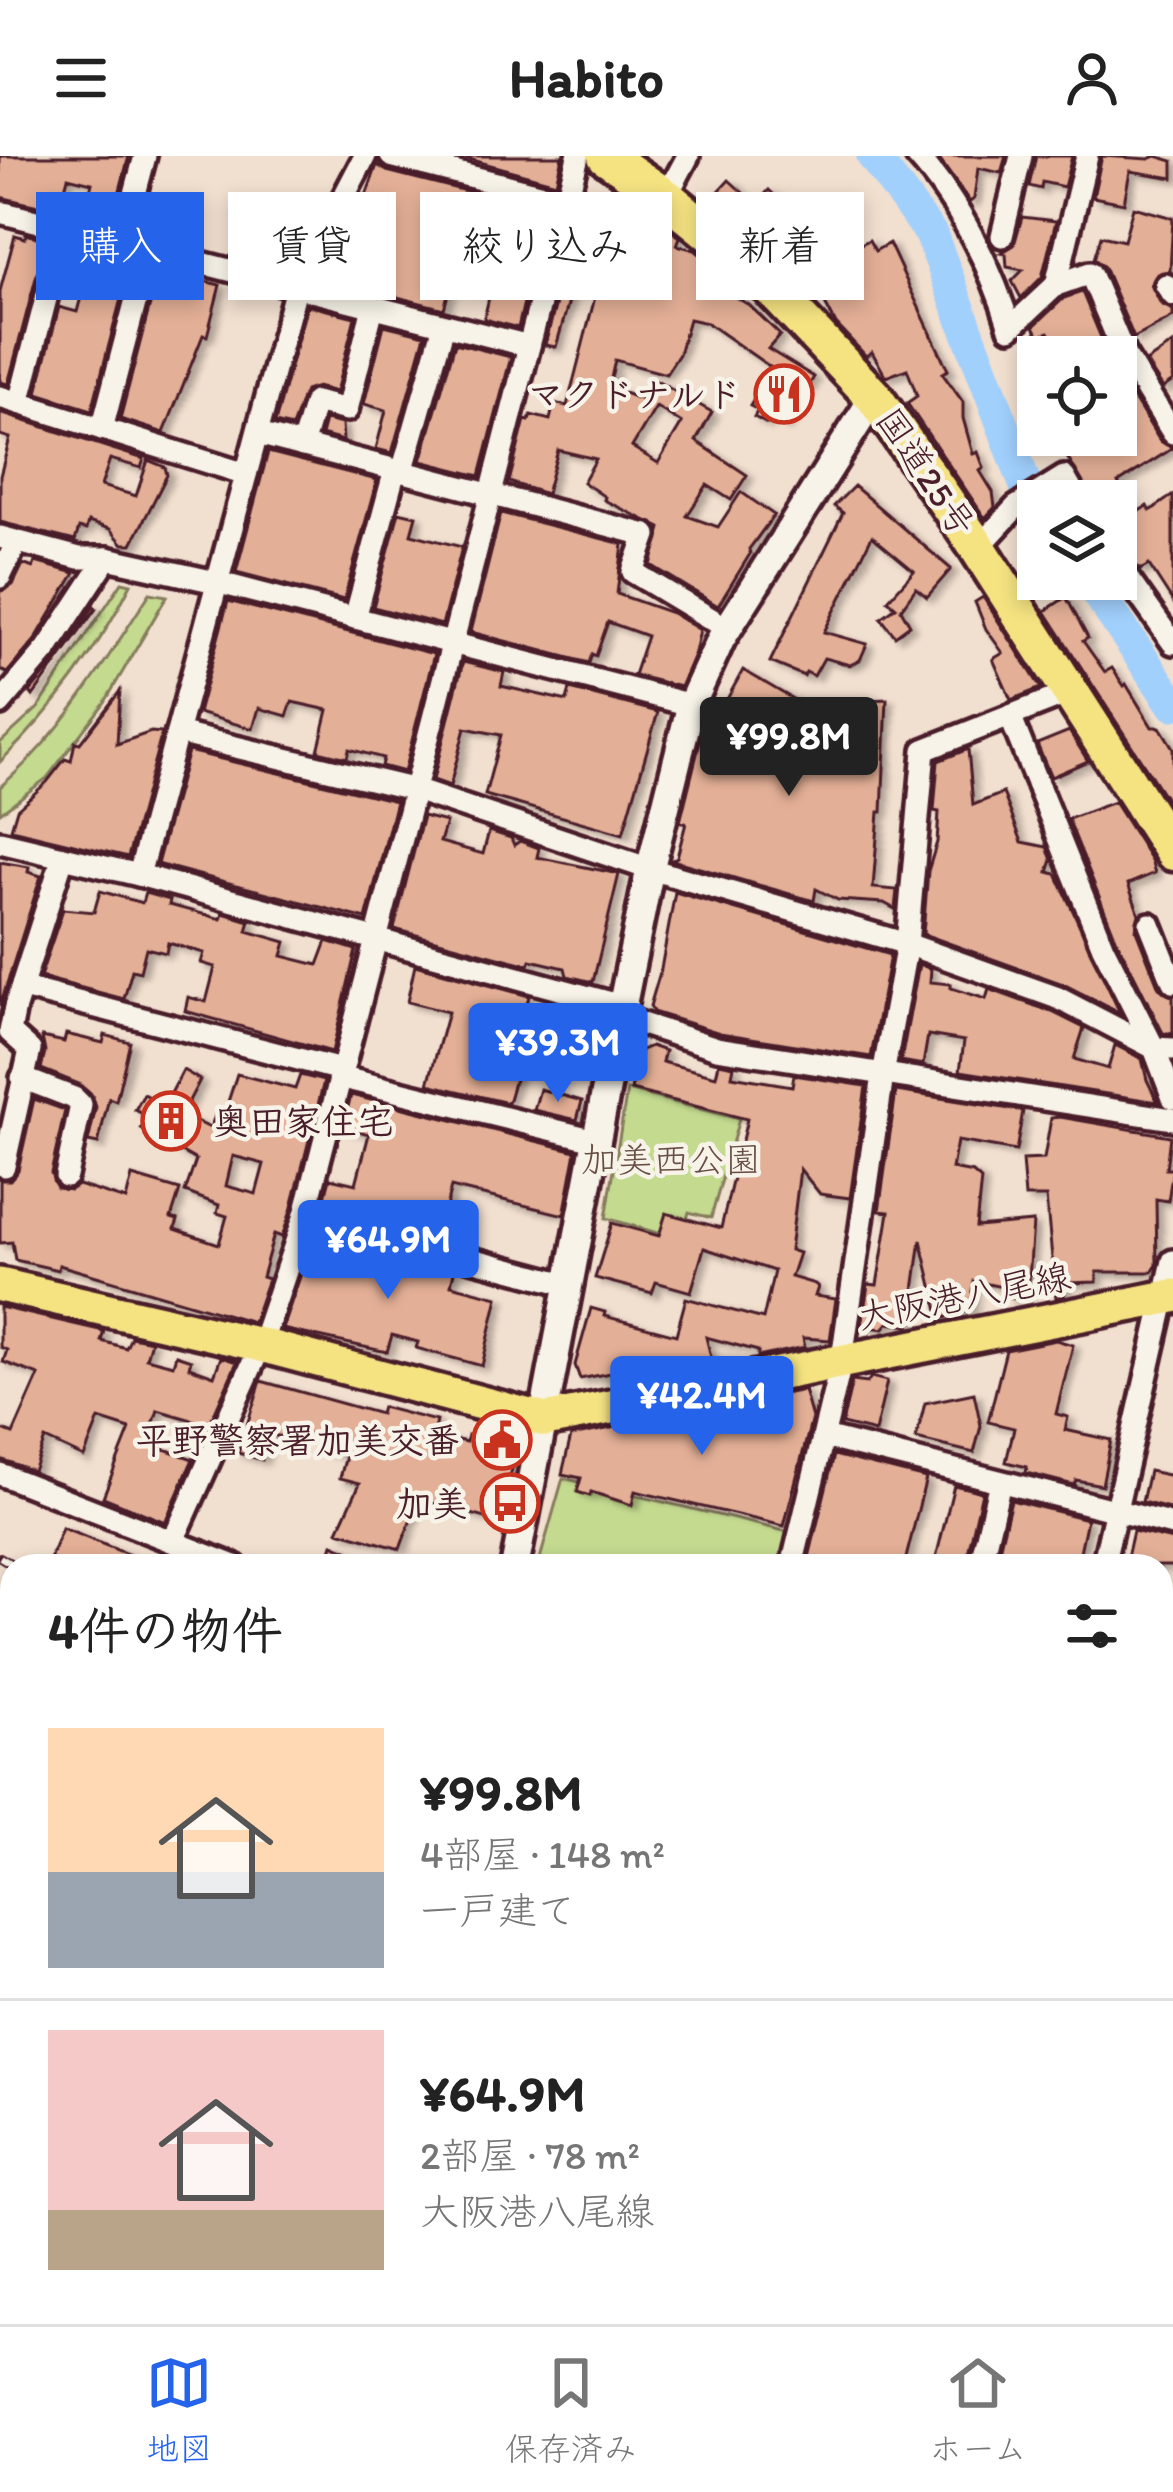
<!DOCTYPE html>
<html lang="ja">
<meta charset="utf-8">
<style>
body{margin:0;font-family:Itim,"Klee One",sans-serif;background:#f6f6f6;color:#222;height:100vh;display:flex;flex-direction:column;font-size:45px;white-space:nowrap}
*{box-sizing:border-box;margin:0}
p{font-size:39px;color:#767676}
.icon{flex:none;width:66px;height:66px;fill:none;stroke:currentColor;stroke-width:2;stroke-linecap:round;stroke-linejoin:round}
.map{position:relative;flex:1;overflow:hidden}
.panel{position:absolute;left:0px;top:1398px;width:1173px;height:771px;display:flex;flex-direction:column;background:#fff;border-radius:36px 36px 0 0;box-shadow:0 6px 18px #0003}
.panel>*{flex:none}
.hud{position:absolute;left:36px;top:36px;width:1101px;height:108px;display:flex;gap:24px}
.buttons{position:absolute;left:1017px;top:180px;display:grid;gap:24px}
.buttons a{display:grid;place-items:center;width:120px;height:120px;border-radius:0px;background:#fff;box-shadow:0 6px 18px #0003;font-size:60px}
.price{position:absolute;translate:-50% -102px;padding:0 27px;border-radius:12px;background:#2563eb;color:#fff;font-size:39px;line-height:78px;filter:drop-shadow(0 3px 6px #0008)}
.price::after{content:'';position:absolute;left:50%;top:72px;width:36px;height:27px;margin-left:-18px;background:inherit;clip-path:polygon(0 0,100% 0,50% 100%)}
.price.current{background:#222;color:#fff}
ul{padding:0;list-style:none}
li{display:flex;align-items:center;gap:36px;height:300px;padding:0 48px}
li+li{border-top:3px solid #e0e0e0}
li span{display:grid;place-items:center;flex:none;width:336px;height:240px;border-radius:0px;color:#555}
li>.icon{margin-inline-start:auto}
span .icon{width:144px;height:144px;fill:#fffc;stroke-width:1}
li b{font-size:51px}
h2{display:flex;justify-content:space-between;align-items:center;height:144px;padding:0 48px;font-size:51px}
.chip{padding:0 42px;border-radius:0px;background:#fff;box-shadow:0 6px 18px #0003;font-size:42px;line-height:108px}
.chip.current{background:#2563eb;color:#fff}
header{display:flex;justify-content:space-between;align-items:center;height:156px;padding:0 48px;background:#fff;font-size:54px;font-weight:700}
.menu{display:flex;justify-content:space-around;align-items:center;height:168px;border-top:3px solid #e0e0e0;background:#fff;font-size:33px;color:#767676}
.menu a{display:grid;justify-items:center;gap:6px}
.menu .current{color:#2563eb}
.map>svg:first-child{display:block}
.built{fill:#edd1be}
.green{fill:#c3da8f;stroke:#867c5d;stroke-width:3}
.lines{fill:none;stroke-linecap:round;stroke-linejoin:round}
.river{stroke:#a1d0fd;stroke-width:33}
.building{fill:#e3af96;stroke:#4a1f2b;stroke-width:3;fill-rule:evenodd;filter:url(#shadow)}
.minor-casing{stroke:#4a1f2b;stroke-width:30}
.tertiary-casing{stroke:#4a1f2b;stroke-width:36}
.primary-casing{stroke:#4a1f2b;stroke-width:42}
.trunk-casing{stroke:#4a1f2b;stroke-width:45}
.minor{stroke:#f7f3e8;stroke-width:21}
.tertiary{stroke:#f7f3e8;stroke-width:27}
.primary{stroke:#f5e382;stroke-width:33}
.trunk{stroke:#f5e382;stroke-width:36}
.rail-casing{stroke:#4a1f2b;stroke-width:10}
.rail{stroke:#f7f3e8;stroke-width:6;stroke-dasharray:18;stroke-linecap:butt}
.labels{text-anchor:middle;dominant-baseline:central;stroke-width:9;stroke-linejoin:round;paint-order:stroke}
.poi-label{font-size:36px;font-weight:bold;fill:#4a1f2b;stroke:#f7f3e8;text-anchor:end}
.street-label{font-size:36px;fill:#4a1f2b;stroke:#f7f3e8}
.park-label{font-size:36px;fill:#684e44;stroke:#f7f3e8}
</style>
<header><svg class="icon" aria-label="menu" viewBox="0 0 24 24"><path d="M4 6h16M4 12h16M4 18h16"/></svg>Habito<svg class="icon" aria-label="person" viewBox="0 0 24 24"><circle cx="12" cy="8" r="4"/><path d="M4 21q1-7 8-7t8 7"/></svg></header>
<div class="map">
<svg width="1173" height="2168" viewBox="0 0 1173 2168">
<defs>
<filter id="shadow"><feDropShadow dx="6" dy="4" stdDeviation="3" flood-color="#0004"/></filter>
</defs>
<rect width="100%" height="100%" fill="#f1dfcf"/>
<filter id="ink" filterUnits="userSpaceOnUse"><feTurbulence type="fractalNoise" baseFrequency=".00833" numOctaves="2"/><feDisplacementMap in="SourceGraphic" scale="24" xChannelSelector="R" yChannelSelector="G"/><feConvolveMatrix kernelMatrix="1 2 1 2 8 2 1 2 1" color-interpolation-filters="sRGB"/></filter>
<g filter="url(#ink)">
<path class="built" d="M1161 1993 1173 1996V2136L1161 2129Z"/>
<g class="green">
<path d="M122 426 131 428C97 496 54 553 0 606V587L38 552Z"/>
<path d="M150 437 167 440 105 546 47 622 0 657V631C63 577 105 506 150 437Z"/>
<path d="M627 934 739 963 711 1062 689 1056 681 1084 606 1062Z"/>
<path d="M563 1322 793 1377 785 1410H538Z"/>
</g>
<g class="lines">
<g class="river">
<path d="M873 0 931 78 1027 333 1038 348"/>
<path d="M1088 423 1173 548"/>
</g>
</g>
<g class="building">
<path d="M0 0H129L111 69 83 62 92 27 68 21 59 55 0 41Z"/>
<path d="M458 0H562L556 27Z"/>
<path d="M937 0H1006L1001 17 978 12 974 43 970 46Z"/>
<path d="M1036 0H1072L1064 31 1042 26 1041 33 1029 30Z"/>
<path d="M1102 0 1149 3 1156 0 1173 5V22L1130 15 1124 47 1093 41Z"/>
<path d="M377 9 387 15 545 55 518 172 484 163 490 137 451 127 444 153 319 121 362 38 366 40Z"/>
<path d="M729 24 753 46 734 65 709 46Z"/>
<path d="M769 34 787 51 816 120 803 133 766 94 784 74 757 47Z"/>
<path d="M1133 51 1173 62 1170 115 1157 118 1151 129 1161 148 1173 154V161L1134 182 1104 111 1094 103 1101 80 1124 85Z"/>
<path d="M602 54 669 73 680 81 677 89 695 94 705 102 703 110 726 120 722 133 749 149 780 179 768 193 814 221 785 269 771 260 767 268 754 261 758 254 750 250 773 213 707 167 689 163 679 198 666 218 615 204 609 231 640 243 651 222 712 256 696 285 747 319 731 344 707 329 687 360 718 371 741 336 774 359 749 393 750 398 718 450 651 409 661 372 604 344 605 341 583 326 596 303 558 294 546 338 509 326 525 264 529 265 531 259 550 264 554 247 567 250 596 137 573 131 556 191 545 189 566 108 596 115 604 85 593 82ZM656 251 682 267 658 307 632 291Z"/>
<path d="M1022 61 1056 65 1042 121 1021 142 1012 125 1023 114 1007 111 1006 98 1001 97 1014 89Z"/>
<path d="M26 78 46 84 8 228 0 226V135L15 79 25 82Z"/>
<path d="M869 84 875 95 889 87 948 214 942 217 963 246V262L973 298 978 296 984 312 980 315 993 336 995 351 985 362 907 247 917 240 907 213 886 221 872 196 866 200 836 168 815 129 848 110 843 97Z"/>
<path d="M76 91 130 108 92 254 37 237 59 151 77 156 85 126 68 122Z"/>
<path d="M166 116 220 129 207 180 203 179 164 277 120 263 158 118 165 120Z"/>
<path d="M1082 136 1109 201H1065L1049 176 1039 180 1034 170 1064 142Z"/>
<path d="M307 149 355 161 336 236 317 231 305 235 292 271 275 267Z"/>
<path d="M384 169 425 179 392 297 376 293 386 254 364 248Z"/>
<path d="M455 187 511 201 480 320 421 305Z"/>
<path d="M1173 188V225L1163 232 1146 206Z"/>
<path d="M1121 222 1160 285 1173 292 1118 327 1136 357 1147 350 1150 355 1173 339V446L1149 409 1140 414 1116 385V370L1122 365 1116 345H1094L1062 293 1065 291 1058 279H1116V225Z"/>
<path d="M0 257 144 303 141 312 110 303 101 330 136 340 148 304 165 311 167 319 132 388H123L110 373 88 366 86 374 79 372 75 385 0 366V320L10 282 0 279Z"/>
<path d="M325 264 342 268 343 285 321 279Z"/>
<path d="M268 296 377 324 344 444 236 416Z"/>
<path d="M854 330 951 413 927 441 916 432 901 453 910 469 895 480 881 462 896 451 888 444 914 415 872 380 824 476 867 488 860 504 850 509 824 502 814 520 806 516 804 520 770 506 843 357 834 350Z"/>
<path d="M399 356 416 360 411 378 462 391 442 469 373 451Z"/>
<path d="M501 357 623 388 617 438 672 457 700 474 695 496 680 531 634 519 647 480 608 466 596 500 592 498 589 507 471 476Z"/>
<path d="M35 406 75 417 35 484 7 517 0 514V436L13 429 23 408 33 412Z"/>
<path d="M983 441 1041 532 1011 544 993 503 1003 497 986 473 975 446Z"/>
<path d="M1066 441 1088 482 1083 485 1105 516 1112 512 1124 530 1126 528 1152 571H1160L1173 592V654L1045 455Z"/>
<path d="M228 445 434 498 404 616 381 610 383 602 349 593 347 602 318 595 328 554 292 546 287 560 259 552 253 573 198 557Z"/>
<path d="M94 450 96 453 33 540 30 536 59 501Z"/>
<path d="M463 506 504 516 501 530 567 545 570 533 658 556 623 678 485 639 501 579 465 572 450 630 433 624Z"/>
<path d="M743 514 798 546 756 612 805 620 815 561 842 565 843 545 887 543 882 656H879L873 732 897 734 895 753 884 747 838 744 816 733 814 745 672 704 677 701 686 667 680 666 706 562 715 565Z"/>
<path d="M120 535 117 588 151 576 162 577 128 701 11 673 17 653 47 626 65 603 71 605 75 586 80 587Z"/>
<path d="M1069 575 1088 605 1051 621 1037 588Z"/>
<path d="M968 593 973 649 1003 637 1022 686 1047 691 1052 704 1048 716 1056 718 1120 857 1063 828 923 778 928 715 937 686 939 656 934 655 938 605Z"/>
<path d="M188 595 396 645 366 763 157 708Z"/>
<path d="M1114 646 1151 704 1155 717 1128 728 1139 758 1136 774 1159 832 1173 841V878L1163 877 1117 785 1068 663Z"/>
<path d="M423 660 446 666 440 686 483 698 489 675 511 682 514 689 520 685 539 692 537 701 619 718 593 826 567 820 565 812 531 804 529 809 394 773Z"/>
<path d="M0 706 29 711 28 716 41 720 0 850Z"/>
<path d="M100 735 142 747 145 737 170 744 169 749 221 763 223 757 250 765 247 775 286 786 282 800 318 809 327 785 356 794 332 896 185 855 188 841 206 846 215 811 201 807 204 797 168 787 166 797 146 792 140 816 132 814 124 843 40 821 63 753 94 756Z"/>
<path d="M675 736 890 799 871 901 720 877 653 856 650 850 661 813Z"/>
<path d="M919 808 931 813 930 826 951 828V832L986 843 989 833 1052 856 1084 872 1074 903 1108 913 1115 889 1142 903 1147 924 1158 946 960 915 964 885 928 879 923 909 901 905Z"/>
<path d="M415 809 529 840 524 861 530 863 524 887 517 885 509 914 517 916 508 947 428 928 448 856 407 846Z"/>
<path d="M587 872 599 875 589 917 576 914Z"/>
<path d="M66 878 103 887 105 879 130 886 116 945 109 942 98 988 88 986 96 951 92 939 79 928 41 913 45 896 42 881 64 886Z"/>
<path d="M651 890 665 895 662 906 716 920 719 907 734 910 732 920 792 930 794 919 866 930 850 1042 820 1038 800 1013 790 1094 799 1097 791 1121 815 1128 818 1131 815 1140 836 1143 830 1184 803 1182 805 1191 758 1201V1195L706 1181 713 1209 633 1225 630 1213 580 1223 575 1209 591 1152 605 1156 604 1160 676 1179 686 1142 763 1163 774 1115 704 1092 691 1136 656 1126 652 1137 595 1122 612 1067 659 1080 666 1057 721 1072 747 963 631 934 641 894Z"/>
<path d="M183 914 200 924 182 958 210 972 217 955 224 958 237 918 295 933 300 919 324 925 291 1055 282 1081 274 1078 262 1121 268 1123 253 1166 59 1109 58 1114 15 1104 12 1086 0 1087V1024H10L18 1014 34 943 65 954 51 1017 57 1032 70 1034 78 1029 126 1044 132 1020 180 1034 171 1062 178 1064 175 1073 219 1088 227 1060 217 1057 219 1049 185 1036 196 1004 141 973 148 961 135 954 144 938 165 949ZM233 1000 264 1008 256 1038 226 1030Z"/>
<path d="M540 933 582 945 577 964 534 954Z"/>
<path d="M896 935 1023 955 1016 995 957 985 952 1013 973 1017 981 1024 976 1071 1033 1066 1028 1138H1022L1021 1143 1009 1142 1007 1132 974 1125 971 1154 940 1163 921 1084 909 1170 888 1167 883 1173 862 1170 868 1128 877 1129 889 1056 879 1055Z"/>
<path d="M351 939 576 995 564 1059 451 1031 439 1079 378 1063 380 1055 325 1041 330 1022 356 1028 369 978 343 971Z"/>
<path d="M1060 961 1170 980 1166 1013H1173L1168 1045 1156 1043 1157 1109 1152 1116H1097V1126L1067 1127 1064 1140 1056 1142 1046 1041H1025L1022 1004 1044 1003 1051 962Z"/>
<path d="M315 1077 432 1108 454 1116 451 1129 498 1141 482 1210 416 1192 418 1186 392 1179 387 1196 282 1173Z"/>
<path d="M0 1151 104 1175 101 1185 126 1192 131 1181 151 1185 146 1202 173 1209 176 1199 191 1204 189 1211 214 1220 221 1201 237 1206 209 1269 158 1254 147 1287 193 1303 165 1366 103 1341 130 1273 99 1263 84 1301 45 1283 33 1315 0 1303V1273L13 1278 39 1219 3 1206 7 1194 0 1191Z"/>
<path d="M1056 1184 1073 1189 1056 1258 1068 1261 1065 1274 1111 1284 1102 1329 1076 1324 1074 1329 1026 1317 1027 1311 1006 1306 1014 1272 988 1266 1006 1194Z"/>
<path d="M871 1221 887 1225 875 1276 842 1268 852 1225 867 1227Z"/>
<path d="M261 1225 380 1258 382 1251 436 1265 433 1278 466 1286 468 1279 493 1286 497 1273 512 1277 507 1296 516 1299 502 1349 508 1350 503 1367 429 1346 428 1350 417 1347 400 1393 338 1375 360 1327 340 1322 346 1300 316 1292 318 1281 288 1273 286 1281 269 1279 262 1304 238 1297Z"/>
<path d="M804 1234 812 1262 784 1370 635 1335 632 1349 591 1336 590 1340 577 1336 581 1322 562 1318 571 1280 672 1260 675 1267 730 1255 729 1249Z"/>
<path d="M974 1237 981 1270 974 1297 916 1283 925 1247Z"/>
<path d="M834 1299 926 1322 904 1410H807Z"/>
<path d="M1149 1315 1173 1320V1354L1142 1346Z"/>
<path d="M954 1329 982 1336 965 1410H934Z"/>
<path d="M1011 1344 1087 1363 1077 1410H995Z"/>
<path d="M62 1372 155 1409 154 1410H67L50 1403Z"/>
<path d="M1133 1375 1173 1384V1410H1125Z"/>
<path d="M333 1388 384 1410H326Z"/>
</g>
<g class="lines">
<g class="minor-casing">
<g id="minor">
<path d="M391 0 566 45"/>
<path d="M917 0C959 46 992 113 1010 172L1056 129 1090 117 1124 198 1173 277"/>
<path d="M666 41 688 0"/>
<path d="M0 56 529 190"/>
<path d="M1002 80 1021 0"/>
<path d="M122 87 145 0"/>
<path d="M1056 129 1087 0"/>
<path d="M1166 129 1173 139"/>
<path d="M0 241 246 318"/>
<path d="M19 247 64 73"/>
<path d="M102 273 149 94"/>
<path d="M258 278 646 379 633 416 728 473"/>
<path d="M302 290 315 246 347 254 373 151"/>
<path d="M402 316 444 169"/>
<path d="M0 381 79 402H107L216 426 691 549"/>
<path d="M978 392 1016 351 1064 321 1078 345"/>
<path d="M1116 406 1173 487"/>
<path d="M0 421 17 386"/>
<path d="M355 462 395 314"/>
<path d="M0 548 47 493 107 402"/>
<path d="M1010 560 1103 791 1154 892 1173 942"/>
<path d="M177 577 412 633 650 713 907 788 1058 842 1154 892 1173 893"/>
<path d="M0 686 139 719 622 850"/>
<path d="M139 719 296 132 365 0"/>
<path d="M1150 768 1173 826"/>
<path d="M23 832 341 914"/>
<path d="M620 861 717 892 1173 963"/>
<path d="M339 921 595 984"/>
<path d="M22 922 74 942 81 949 66 1020"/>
<path d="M4 1010 30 894 10 876 15 851 63 701"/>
<path d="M305 1059 566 1128"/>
<path d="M824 1281 1173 1369"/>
<path d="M0 1318 235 1410"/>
<path d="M173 1385 261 1189 305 1059 578 0"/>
<path d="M792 1410 842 1203 883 919 907 788 924 594 1071 536"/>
<path d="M980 1410 1000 1326"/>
<path d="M1103 1410 1173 1105"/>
<path d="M0 1558 12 1560"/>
<path d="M1161 1676 1173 1679"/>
<path d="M0 1716 12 1719"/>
<path d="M1161 1831 1173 1834"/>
<path d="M0 1870 12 1873"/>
<path d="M1161 1985 1173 1988"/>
<path d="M0 2023 12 2026"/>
<path d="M530 2157 570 2168"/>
<path d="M1104 2157 1115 2168"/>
<path d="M127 2168 129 2157"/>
<path d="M706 2168C798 2156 888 2157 980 2168"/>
</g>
</g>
<g class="tertiary-casing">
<g id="tertiary">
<path d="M515 1410 620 861 650 713 691 549 721 483 874 241"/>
<path d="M365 2168 368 2157"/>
</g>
</g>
<g class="primary-casing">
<path id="primary" d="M0 1129 261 1189 545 1264 1173 1140"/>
</g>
<g class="trunk-casing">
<path id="trunk" d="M606 0 666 41 750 110 874 241 978 392 1173 696"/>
</g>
<use href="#minor" class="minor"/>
<use href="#tertiary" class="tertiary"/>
<use href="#primary" class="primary"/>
<use href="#trunk" class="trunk"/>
<g class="rail-casing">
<g id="rail">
<path d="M0 1401 15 1410"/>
<path d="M1153 2157 1170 2168"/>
</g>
</g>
<use href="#rail" class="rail"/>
</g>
</g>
<defs>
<g id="restaurant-ring" transform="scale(3)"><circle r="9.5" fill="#f7f3e8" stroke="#c8321e" stroke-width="1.5"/><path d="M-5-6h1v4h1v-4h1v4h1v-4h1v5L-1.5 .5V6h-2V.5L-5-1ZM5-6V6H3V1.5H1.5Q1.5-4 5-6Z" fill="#c8321e"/></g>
<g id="building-ring" transform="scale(3)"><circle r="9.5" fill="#f7f3e8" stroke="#c8321e" stroke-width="1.5"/><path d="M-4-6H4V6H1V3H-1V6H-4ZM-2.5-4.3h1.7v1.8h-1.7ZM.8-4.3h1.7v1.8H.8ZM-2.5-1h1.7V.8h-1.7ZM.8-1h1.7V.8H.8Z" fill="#c8321e"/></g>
<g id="civic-ring" transform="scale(3)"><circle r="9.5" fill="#f7f3e8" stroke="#c8321e" stroke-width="1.5"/><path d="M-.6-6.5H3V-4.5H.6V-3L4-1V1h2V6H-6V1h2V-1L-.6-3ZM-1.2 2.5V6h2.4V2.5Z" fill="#c8321e"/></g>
<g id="bus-ring" transform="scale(3)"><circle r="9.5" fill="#f7f3e8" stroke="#c8321e" stroke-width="1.5"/><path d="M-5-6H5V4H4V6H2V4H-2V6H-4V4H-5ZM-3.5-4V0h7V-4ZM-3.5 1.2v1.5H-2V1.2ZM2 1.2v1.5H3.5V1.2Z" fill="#c8321e"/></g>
</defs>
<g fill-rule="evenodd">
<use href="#restaurant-ring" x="784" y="238"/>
<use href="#building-ring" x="171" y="965"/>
<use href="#civic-ring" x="502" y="1284"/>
<use href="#bus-ring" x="510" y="1347"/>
</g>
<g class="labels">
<g class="poi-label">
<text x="742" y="238">マクドナルド</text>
<text x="213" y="965" text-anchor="start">奥田家住宅</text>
<text x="460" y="1284">平野警察署加美交番</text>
<text x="468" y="1347">加美</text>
</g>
<g class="street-label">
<text transform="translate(926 316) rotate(56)">国道25号</text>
<text transform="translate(964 1140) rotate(-11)">大阪港八尾線</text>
</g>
<g class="park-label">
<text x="671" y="1003">加美西公園</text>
</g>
</g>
</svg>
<div class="buttons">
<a><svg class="icon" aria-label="locate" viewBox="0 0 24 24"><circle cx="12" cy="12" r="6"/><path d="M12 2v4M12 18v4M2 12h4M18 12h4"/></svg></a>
<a><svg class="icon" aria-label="layers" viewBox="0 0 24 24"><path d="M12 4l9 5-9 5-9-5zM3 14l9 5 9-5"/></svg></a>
</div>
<b class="price current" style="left:789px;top:643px">¥99.8M</b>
<b class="price" style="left:558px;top:949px">¥39.3M</b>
<b class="price" style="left:388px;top:1146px">¥64.9M</b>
<b class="price" style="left:702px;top:1302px">¥42.4M</b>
<div class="hud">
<a class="chip current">購入</a>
<a class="chip">賃貸</a>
<a class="chip">絞り込み</a>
<a class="chip">新着</a>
</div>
<section class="panel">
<h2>4件の物件<svg class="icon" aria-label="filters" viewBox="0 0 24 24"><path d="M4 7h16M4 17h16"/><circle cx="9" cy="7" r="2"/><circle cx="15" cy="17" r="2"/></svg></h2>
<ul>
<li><span style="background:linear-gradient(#ffd9b3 60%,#9aa5b1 0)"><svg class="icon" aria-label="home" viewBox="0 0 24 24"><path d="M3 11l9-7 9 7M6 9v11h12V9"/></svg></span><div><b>¥99.8M</b><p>4部屋 · 148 m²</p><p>一戸建て</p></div></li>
<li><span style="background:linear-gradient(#f6c9c9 75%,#b9a48a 0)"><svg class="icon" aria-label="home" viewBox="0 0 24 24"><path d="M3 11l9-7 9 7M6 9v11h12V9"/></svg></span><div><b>¥64.9M</b><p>2部屋 · 78 m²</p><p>大阪港八尾線</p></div></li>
</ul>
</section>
</div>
<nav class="menu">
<a class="current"><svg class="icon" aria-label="map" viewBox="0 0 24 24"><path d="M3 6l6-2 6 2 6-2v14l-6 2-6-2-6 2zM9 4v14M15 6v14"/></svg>地図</a>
<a><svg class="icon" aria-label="saved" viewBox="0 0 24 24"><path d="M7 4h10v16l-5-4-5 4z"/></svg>保存済み</a>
<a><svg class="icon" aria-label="home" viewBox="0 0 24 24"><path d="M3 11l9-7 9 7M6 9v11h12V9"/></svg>ホーム</a>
</nav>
